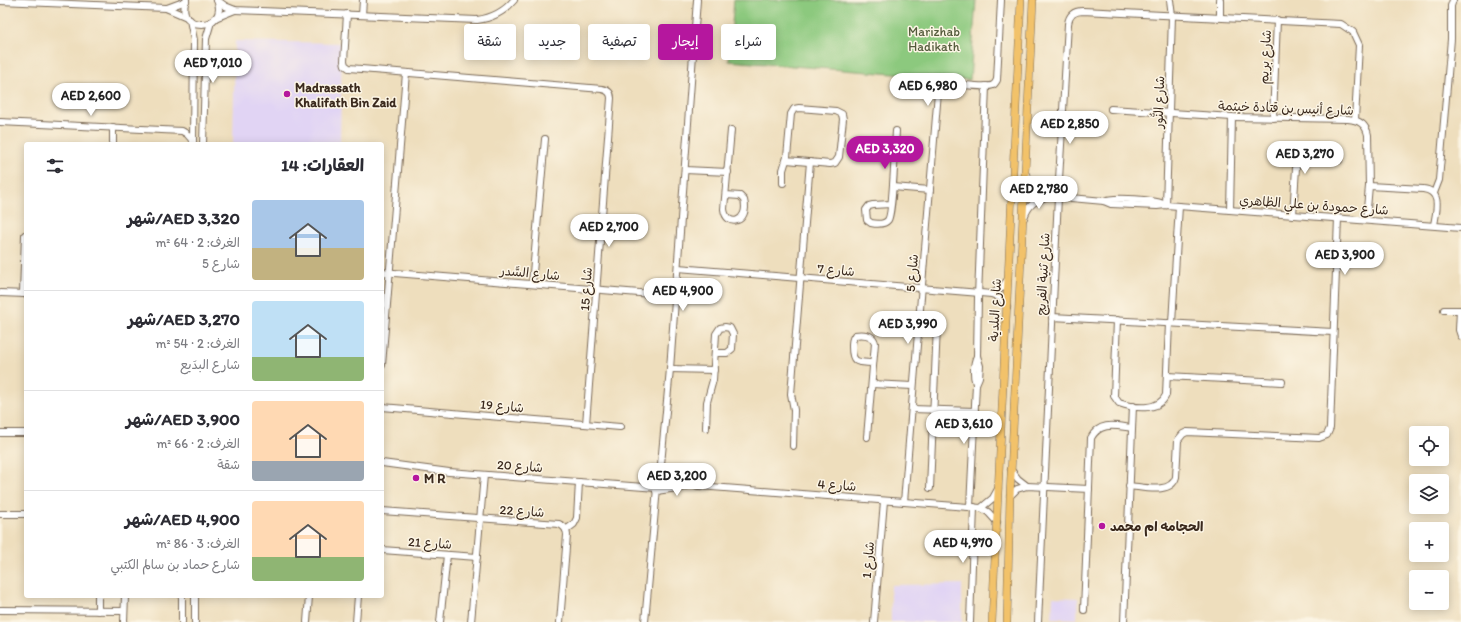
<!DOCTYPE html>
<html lang="ar">
<meta charset="utf-8">
<style>
body{margin:0;font-family:Itim,"Playpen Sans Arabic",sans-serif;background:#f7f7f7;color:#2b2b33;direction:rtl;height:100vh;display:flex;flex-direction:column;font-size:15px;white-space:nowrap}
*{box-sizing:border-box;margin:0}
p{font-size:13px;color:#7c7c81}
.icon{flex:none;width:22px;height:22px;fill:none;stroke:currentColor;stroke-width:2;stroke-linecap:round;stroke-linejoin:round}
.map{position:relative;flex:1;overflow:hidden;direction:ltr}
.side{position:absolute;left:24px;top:142px;width:360px;height:456px;display:flex;flex-direction:column;background:#fff;border-radius:4px;box-shadow:0 2px 10px #0003;direction:rtl}
.side>*{flex:none}
.banner{position:absolute;left:396px;top:24px;width:380px;height:36px;direction:rtl;display:flex;gap:8px}
.controls{position:absolute;left:1409px;top:426px;display:grid;gap:8px}
.controls a{display:grid;place-items:center;width:40px;height:40px;border-radius:4px;background:#fff;box-shadow:0 2px 10px #0003;font-size:20px}
.price{position:absolute;translate:-50% -34px;padding:0 9px;border-radius:14px;background:#fff;color:#222;font-size:13px;line-height:26px;filter:drop-shadow(0 1px 2px #0008)}
.price::after{content:'';position:absolute;left:50%;top:24px;width:12px;height:9px;margin-left:-6px;background:inherit;clip-path:polygon(0 0,100% 0,50% 100%)}
.price.active{background:#b5179e;color:#fff}
ul{padding:0;list-style:none}
li{display:flex;align-items:center;gap:12px;height:100px;padding:0 20px}
li+li{border-top:1px solid #e1e1e2}
li span{display:grid;place-items:center;flex:none;width:112px;height:80px;border-radius:4px;color:#555}
li>.icon{margin-inline-start:auto}
span .icon{width:48px;height:48px;fill:#fffc;stroke-width:1}
li b{font-size:17px}
h2{display:flex;justify-content:space-between;align-items:center;height:48px;padding:0 20px;font-size:17px}
.pill{padding:0 14px;border-radius:4px;background:#fff;box-shadow:0 2px 10px #0003;font-size:14px;line-height:36px}
.pill.active{background:#b5179e;color:#fff}
.map>svg:first-child{display:block}
.built{fill:#e1d4f4}
.green{fill:#8cc97e;stroke:#647a4e}
.lines{fill:none;stroke-linecap:round;stroke-linejoin:round}
.minor-casing{stroke:#7a6956;stroke-width:8}
.major-casing{stroke:#7a6956;stroke-width:8}
.minor{stroke:#fff;stroke-width:6}
.major{stroke:#f2c26a;stroke-width:7}
.poi-dot{fill:#b5179e;stroke:#fcf5e5;stroke-width:1.5}
.labels{text-anchor:middle;dominant-baseline:central;stroke-width:3;stroke-linejoin:round;paint-order:stroke}
.park-label{font-size:13px;fill:#535a3b;stroke:#fcf5e5}
.street-label{font-size:13px;fill:#3b2a1e;stroke:#fcf5e5}
.poi-label{font-size:13px;font-weight:bold;fill:#3b2a1e;stroke:#fcf5e5;text-anchor:start}
</style>
<div class="map">
<svg width="1461" height="622" viewBox="0 0 1461 622">
<rect width="100%" height="100%" fill="#fcf5e5"/>
<filter id="ink" filterUnits="userSpaceOnUse"><feTurbulence type="fractalNoise" baseFrequency=".025" numOctaves="2"/><feDisplacementMap in="SourceGraphic" scale="8" xChannelSelector="R" yChannelSelector="G"/><feConvolveMatrix kernelMatrix="1 2 1 2 8 2 1 2 1" color-interpolation-filters="sRGB"/></filter>
<filter id="wash" filterUnits="userSpaceOnUse"><feTurbulence type="fractalNoise" baseFrequency=".012" numOctaves="4" result="noise"/><feDisplacementMap in="SourceGraphic" scale="16" xChannelSelector="R" yChannelSelector="G"/><feGaussianBlur stdDeviation="0.9" result="paint"/><feColorMatrix in="noise" values="0 0 0 0 0 0 0 0 0 0 0 0 0 0 0 0 0 1.4 0 .05"/><feComposite in="paint" operator="in"/></filter>
<g filter="url(#wash)">
<rect width="100%" height="100%" fill="#eedebd"/>
<g class="built">
<path d="M235 41 342 43 340 144H233Z"/>
<path d="M962 584V622H891V585Z"/>
<path d="M1053 597 1078 598 1077 619 1052 618Z"/>
</g>
<path class="green" d="M734 0H976L970 80 729 61Z"/>
</g>
<g filter="url(#ink)">
<g class="lines">
<g class="minor-casing">
<g id="minor">
<path d="M186 0C174 33 230 31 217 0"/>
<path d="M217 0 225 6 235 10 477 20C492 18 505 11 514 0"/>
<path d="M0 1 166 8 187 17"/>
<path d="M167 8 186 1"/>
<path d="M347 14 344 61 345 65 349 68 602 89C608 90 611 93 611 98L586 424"/>
<path d="M362 15 363 0"/>
<path d="M1220 17V0"/>
<path d="M215 18 235 10"/>
<path d="M190 20 194 40 193 142"/>
<path d="M1111 109 1232 117 1348 119C1359 120 1366 124 1368 135L1369 186 1366 220"/>
<path d="M1273 118 1277 20"/>
<path d="M0 122 182 131 187 134 193 141"/>
<path d="M113 144V127"/>
<path d="M203 144 206 39 211 22"/>
<path d="M685 170 728 172"/>
<path d="M1025 173 1035 188 1049 196 1104 201 1111 204 1157 206 1166 205 1461 228"/>
<path d="M783 183V170L787 157 791 114 794 109 799 108 836 111 842 114 843 119 839 157 835 163 830 164 787 160"/>
<path d="M1369 186 1423 189C1443 191 1436 212 1434 225"/>
<path d="M893 187 930 190"/>
<path d="M1434 193 1439 180 1451 39V6L1453 0"/>
<path d="M726 195 740 196 744 200C750 223 726 228 724 209L731 130"/>
<path d="M1104 201C1113 196 1157 200 1166 205"/>
<path d="M891 204 873 205 869 206 866 210 867 220 871 223C876 224 884 225 888 220 893 214 895 143 896 131"/>
<path d="M1166 205 1172 16 1170 0"/>
<path d="M1230 210 1232 117"/>
<path d="M1293 215 1296 168 1298 162 1304 159 1339 160"/>
<path d="M1024 218C1028 205 1036 199 1049 196"/>
<path d="M678 268 992 294 1001 298 1007 307"/>
<path d="M382 272 676 296"/>
<path d="M532 284 545 139"/>
<path d="M0 293 26 294"/>
<path d="M23 294 25 235"/>
<path d="M992 294 1002 288 1008 279"/>
<path d="M1444 310H1461"/>
<path d="M1460 310 1459 330 1461 336"/>
<path d="M1052 317 1333 332"/>
<path d="M1117 320 1114 396 1119 403C1133 408 1159 412 1166 395L1169 323"/>
<path d="M1172 323 1179 206"/>
<path d="M382 365 406 73"/>
<path d="M670 369 714 370"/>
<path d="M1167 376 1282 382"/>
<path d="M872 384 913 386"/>
<path d="M976 384C973 376 973 364 977 356"/>
<path d="M382 407 620 427"/>
<path d="M912 409 975 411"/>
<path d="M706 428 707 402 713 380 716 334 720 328 725 327 730 328 733 334 732 349 727 353H715"/>
<path d="M0 433H26"/>
<path d="M867 437 875 343C873 334 863 334 855 335 852 339 852 342 852 347 852 365 859 362 873 363"/>
<path d="M793 446 794 410 791 394 810 162"/>
<path d="M382 463 449 472 657 488"/>
<path d="M1011 470 1018 479 1027 486"/>
<path d="M657 483H687L699 486 981 508 988 512 997 522"/>
<path d="M1129 486C1143 487 1171 495 1176 477L1178 440 1183 434 1187 432 1319 438 1327 435 1330 428 1338 218"/>
<path d="M930 488 937 326"/>
<path d="M656 491 685 487"/>
<path d="M1010 496 1017 489 1027 486 1089 489"/>
<path d="M904 502 938 92 943 85 946 84C956 83 986 89 993 85 995 84 995 83 997 80L1001 0"/>
<path d="M970 507 976 384 979 377 980 366 977 356 978 297 986 86"/>
<path d="M981 508 993 498 998 489"/>
<path d="M382 511 559 524C564 526 567 529 567 535L560 622"/>
<path d="M0 514H26"/>
<path d="M566 530 574 524 577 518 579 482"/>
<path d="M382 550 477 557"/>
<path d="M195 596V622"/>
<path d="M0 610 124 611"/>
<path d="M1084 610 1091 438C1100 421 1116 426 1132 428"/>
<path d="M98 611V596"/>
<path d="M124 622 125 596"/>
<path d="M182 622V596"/>
<path d="M307 622 309 596"/>
<path d="M356 622 358 596"/>
<path d="M440 622 447 555"/>
<path d="M471 622 484 475"/>
<path d="M645 622 657 488 661 464 670 369 697 0"/>
<path d="M874 622 884 501"/>
<path d="M970 622 974 507"/>
<path d="M1038 622 1058 197 1068 24C1069 15 1074 11 1083 11L1341 24 1353 32 1359 45 1355 120"/>
<path d="M1124 622 1133 406"/>
</g>
</g>
<g class="major-casing">
<g id="major">
<path d="M992 622 1021 0"/>
<path d="M1007 622 1010 496 1033 0"/>
</g>
</g>
<use href="#minor" class="minor"/>
<use href="#major" class="major"/>
</g>
</g>
<g class="poi-dot">
<circle cx="287" cy="94" r="4"/>
<circle cx="416" cy="478" r="4"/>
<circle cx="1102" cy="526" r="4"/>
</g>
<g class="labels">
<g class="park-label">
<text x="934" y="31">Marizhab<tspan x="934" dy="15">Hadikath</tspan></text>
</g>
<g class="street-label">
<text transform="translate(1265 57) rotate(-87)">شارع بريم</text>
<text transform="translate(1159 102) rotate(-88)">شارع النُّور</text>
<text transform="translate(1286 108) rotate(2)">شارع أنيس بن قتادة خيثمة</text>
<text transform="translate(1314 205) rotate(4)">شارع حمودة بن علي الظاهري</text>
<text transform="translate(836 270) rotate(5)">شارع 7</text>
<text transform="translate(530 273) rotate(5)">شارع السَّدر</text>
<text transform="translate(912 273) rotate(-85)">شارع 5</text>
<text transform="translate(1043 274) rotate(-87)">شارع ثنية الفريج</text>
<text transform="translate(586 289) rotate(-86)">شارع 15</text>
<text transform="translate(995 310) rotate(-87)">شارع البلدية</text>
<text transform="translate(502 406) rotate(5)">شارع 19</text>
<text transform="translate(520 466) rotate(4)">شارع 20</text>
<text transform="translate(837 485) rotate(4)">شارع 4</text>
<text transform="translate(522 511) rotate(4)">شارع 22</text>
<text transform="translate(430 543) rotate(4)">شارع 21</text>
<text transform="translate(868 560) rotate(-85)">شارع 1</text>
</g>
<g class="poi-label">
<text x="295" y="87">Madrassath<tspan x="295" dy="15">Khalifath Bin Zaid</tspan></text>
<text x="424" y="478">M R</text>
<text x="1110" y="526">الحجامه ام محمد</text>
</g>
</g>
</svg>
<div class="controls">
<a><svg class="icon" aria-label="locate" viewBox="0 0 24 24"><circle cx="12" cy="12" r="6"/><path d="M12 2v4M12 18v4M2 12h4M18 12h4"/></svg></a>
<a><svg class="icon" aria-label="layers" viewBox="0 0 24 24"><path d="M12 4l9 5-9 5-9-5zM3 14l9 5 9-5"/></svg></a>
<a>+</a>
<a>−</a>
</div>
<b class="price" style="left:213px;top:84px">AED 7,010</b>
<b class="price" style="left:928px;top:107px">AED 6,980</b>
<b class="price" style="left:91px;top:117px">AED 2,600</b>
<b class="price" style="left:1070px;top:145px">AED 2,850</b>
<b class="price active" style="left:885px;top:170px">AED 3,320</b>
<b class="price" style="left:1305px;top:175px">AED 3,270</b>
<b class="price" style="left:1039px;top:210px">AED 2,780</b>
<b class="price" style="left:609px;top:248px">AED 2,700</b>
<b class="price" style="left:1345px;top:276px">AED 3,900</b>
<b class="price" style="left:683px;top:312px">AED 4,900</b>
<b class="price" style="left:908px;top:345px">AED 3,990</b>
<b class="price" style="left:964px;top:445px">AED 3,610</b>
<b class="price" style="left:677px;top:497px">AED 3,200</b>
<b class="price" style="left:963px;top:564px">AED 4,970</b>
<div class="banner">
<a class="pill">شراء</a>
<a class="pill active">إيجار</a>
<a class="pill">تصفية</a>
<a class="pill">جديد</a>
<a class="pill">شقة</a>
</div>
<section class="side">
<h2>العقارات: 14<svg class="icon" aria-label="filters" viewBox="0 0 24 24"><path d="M4 7h16M4 17h16"/><circle cx="9" cy="7" r="2"/><circle cx="15" cy="17" r="2"/></svg></h2>
<ul>
<li><span style="background:linear-gradient(#a9c7e8 60%,#c2b280 0)"><svg class="icon" aria-label="home" viewBox="0 0 24 24"><path d="M3 11l9-7 9 7M6 9v11h12V9"/></svg></span><div><b>AED 3,320/شهر</b><p>الغرف: 2 · 64 m²</p><p>شارع 5</p></div></li>
<li><span style="background:linear-gradient(#bfe0f5 70%,#8fb573 0)"><svg class="icon" aria-label="home" viewBox="0 0 24 24"><path d="M3 11l9-7 9 7M6 9v11h12V9"/></svg></span><div><b>AED 3,270/شهر</b><p>الغرف: 2 · 54 m²</p><p>شارع البدَيع</p></div></li>
<li><span style="background:linear-gradient(#ffd9b3 75%,#9aa5b1 0)"><svg class="icon" aria-label="home" viewBox="0 0 24 24"><path d="M3 11l9-7 9 7M6 9v11h12V9"/></svg></span><div><b>AED 3,900/شهر</b><p>الغرف: 2 · 66 m²</p><p>شقة</p></div></li>
<li><span style="background:linear-gradient(#ffd9b3 70%,#8fb573 0)"><svg class="icon" aria-label="home" viewBox="0 0 24 24"><path d="M3 11l9-7 9 7M6 9v11h12V9"/></svg></span><div><b>AED 4,900/شهر</b><p>الغرف: 3 · 86 m²</p><p>شارع حماد بن سالم الكتبي</p></div></li>
</ul>
</section>
</div>
